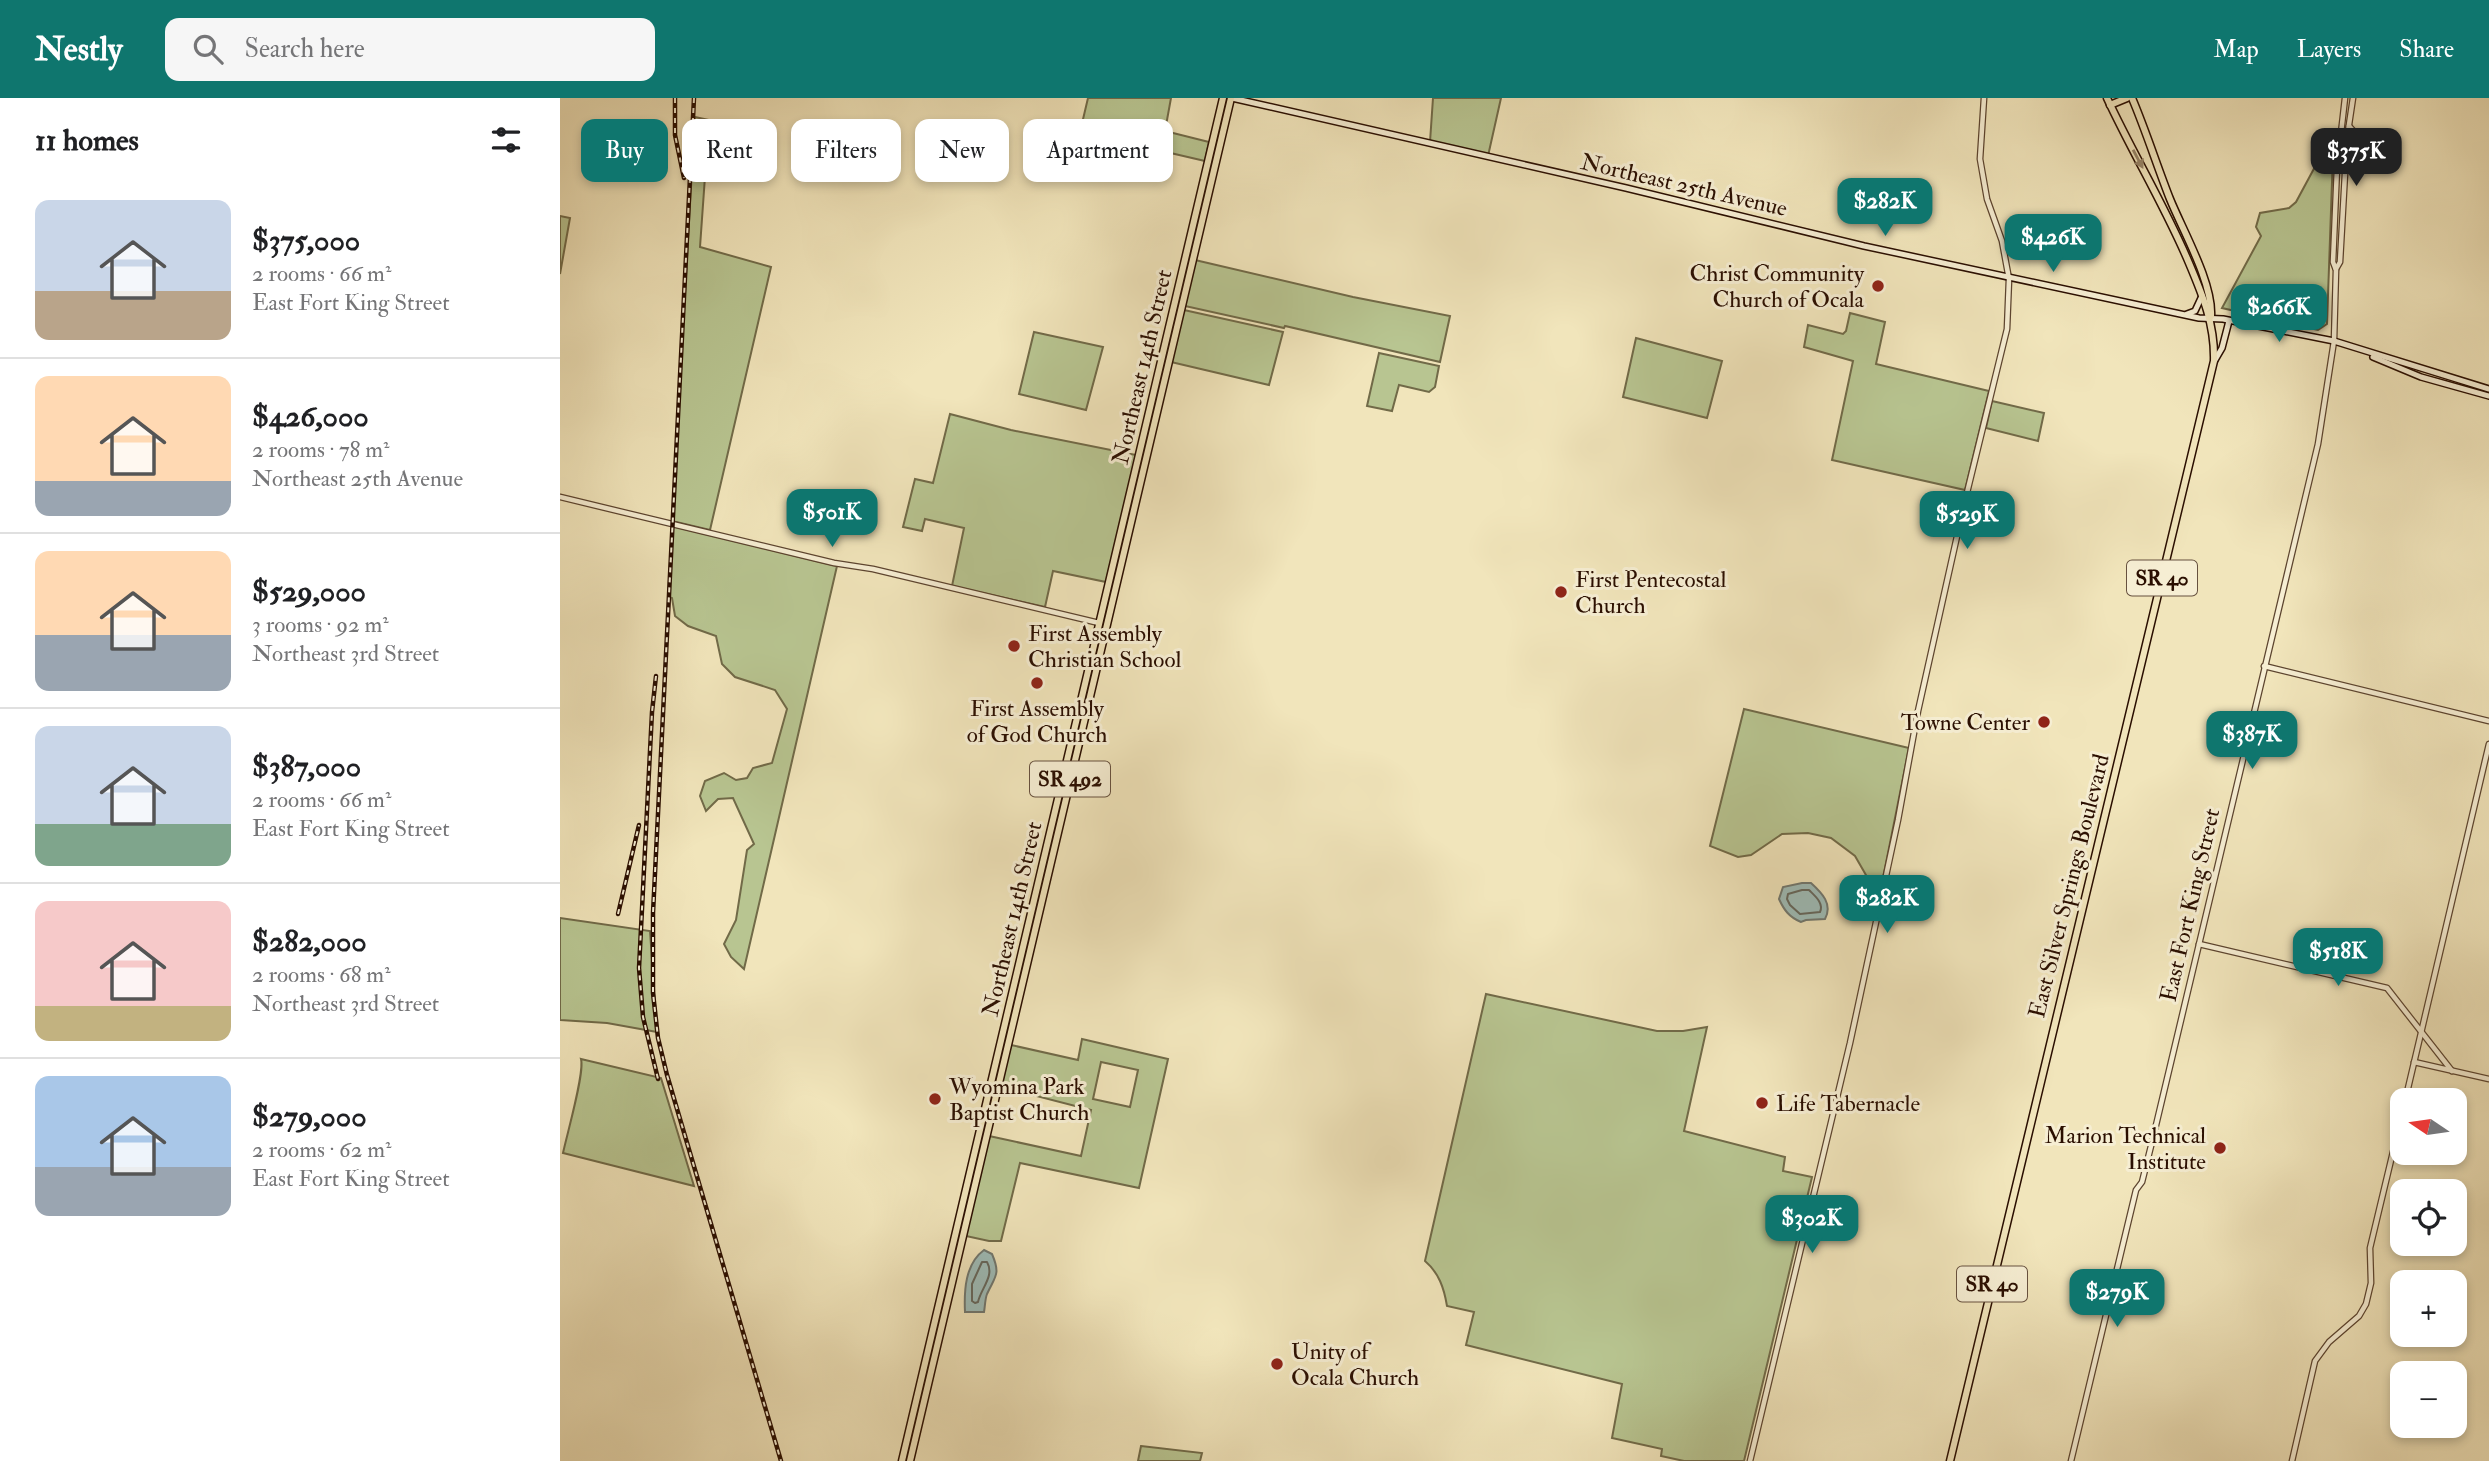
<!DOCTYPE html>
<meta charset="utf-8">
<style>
body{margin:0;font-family:"IM FELL Double Pica",serif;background:#f6f6f6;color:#202124;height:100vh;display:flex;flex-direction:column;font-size:26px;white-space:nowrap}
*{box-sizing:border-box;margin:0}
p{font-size:23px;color:#757577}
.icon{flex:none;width:38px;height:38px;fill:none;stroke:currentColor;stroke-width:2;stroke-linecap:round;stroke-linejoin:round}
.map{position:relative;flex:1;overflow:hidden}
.sheet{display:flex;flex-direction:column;background:#fff;width:560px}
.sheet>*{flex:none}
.guide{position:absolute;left:21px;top:21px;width:665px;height:63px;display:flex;gap:14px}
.needle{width:46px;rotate:283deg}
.fabs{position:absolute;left:1830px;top:990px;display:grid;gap:14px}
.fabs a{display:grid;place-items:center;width:77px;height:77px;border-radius:14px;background:#fff;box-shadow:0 4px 10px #0003;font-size:35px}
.price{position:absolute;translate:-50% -60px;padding:0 16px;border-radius:14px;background:#0f766e;color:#fff;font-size:23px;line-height:46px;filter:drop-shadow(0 2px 4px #0008)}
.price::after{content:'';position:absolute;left:50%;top:42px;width:21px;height:16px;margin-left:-10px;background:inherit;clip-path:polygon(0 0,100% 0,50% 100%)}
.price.on{background:#222;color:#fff}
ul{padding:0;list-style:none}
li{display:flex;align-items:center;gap:21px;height:175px;padding:0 35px}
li+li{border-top:2px solid #e0e0e0}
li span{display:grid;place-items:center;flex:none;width:196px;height:140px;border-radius:14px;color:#555}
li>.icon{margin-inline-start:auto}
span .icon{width:84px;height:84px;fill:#fffc;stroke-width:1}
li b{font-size:30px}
h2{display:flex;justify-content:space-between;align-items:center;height:84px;padding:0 35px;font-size:30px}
.pill{padding:0 24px;border-radius:14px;background:#fff;box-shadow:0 4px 10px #0003;font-size:24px;line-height:63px}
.pill.on{background:#0f766e;color:#fff}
header{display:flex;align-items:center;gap:42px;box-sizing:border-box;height:98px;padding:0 35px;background:#0f766e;color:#fff}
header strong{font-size:33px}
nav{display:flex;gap:38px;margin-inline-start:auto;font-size:24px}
.search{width:490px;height:63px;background:#f6f6f6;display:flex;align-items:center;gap:18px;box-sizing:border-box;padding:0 24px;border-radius:14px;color:#757577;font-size:26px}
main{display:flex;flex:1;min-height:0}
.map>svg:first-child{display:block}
.green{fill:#b8c591;stroke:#716a48;stroke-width:2;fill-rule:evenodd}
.water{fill:#9ebdb9;stroke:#70776f;stroke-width:2}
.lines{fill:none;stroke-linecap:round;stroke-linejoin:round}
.shore{stroke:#64665c;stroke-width:2}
.tertiary-casing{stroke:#5c442f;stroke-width:7}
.secondary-casing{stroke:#2a0e00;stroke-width:8}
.primary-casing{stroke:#2a0e00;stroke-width:9}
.tertiary{stroke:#f6eed3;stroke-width:4.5}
.secondary{stroke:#f6eed3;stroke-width:5}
.primary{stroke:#f1e5bb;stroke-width:6}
.rail-casing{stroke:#2a0e00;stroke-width:4.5}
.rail{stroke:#f6eed3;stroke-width:2;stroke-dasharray:5;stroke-linecap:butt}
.oneway{fill:#978467}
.poi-dot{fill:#8f2418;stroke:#f6eed3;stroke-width:2.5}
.labels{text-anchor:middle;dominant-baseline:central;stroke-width:6;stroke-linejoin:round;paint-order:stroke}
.shield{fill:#f6eed3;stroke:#67513f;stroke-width:2}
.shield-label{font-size:21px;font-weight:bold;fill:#2a0e00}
.street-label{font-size:23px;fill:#2a0e00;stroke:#f6eed3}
.poi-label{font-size:23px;fill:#2a0e00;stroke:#f6eed3;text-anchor:start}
</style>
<header>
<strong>Nestly</strong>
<div class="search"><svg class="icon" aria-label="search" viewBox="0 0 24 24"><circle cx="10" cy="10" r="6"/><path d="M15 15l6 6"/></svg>Search here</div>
<nav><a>Map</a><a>Layers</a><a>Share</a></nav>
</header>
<main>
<section class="sheet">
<h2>11 homes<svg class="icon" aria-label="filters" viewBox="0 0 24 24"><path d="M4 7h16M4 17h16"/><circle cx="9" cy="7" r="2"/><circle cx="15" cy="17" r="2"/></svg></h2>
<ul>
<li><span style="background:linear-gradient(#c9d6e8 65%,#b9a48a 0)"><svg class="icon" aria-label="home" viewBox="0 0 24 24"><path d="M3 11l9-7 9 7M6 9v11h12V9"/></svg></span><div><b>$375,000</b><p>2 rooms · 66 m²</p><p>East Fort King Street</p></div></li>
<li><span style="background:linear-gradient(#ffd9b3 75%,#9aa5b1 0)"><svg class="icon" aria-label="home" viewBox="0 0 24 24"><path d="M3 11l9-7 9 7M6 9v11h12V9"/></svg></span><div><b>$426,000</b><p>2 rooms · 78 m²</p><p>Northeast 25th Avenue</p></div></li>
<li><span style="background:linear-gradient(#ffd9b3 60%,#9aa5b1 0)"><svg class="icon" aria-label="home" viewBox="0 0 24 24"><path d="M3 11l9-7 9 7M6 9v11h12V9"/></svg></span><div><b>$529,000</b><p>3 rooms · 92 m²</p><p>Northeast 3rd Street</p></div></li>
<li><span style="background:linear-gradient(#c9d6e8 70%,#7fa58c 0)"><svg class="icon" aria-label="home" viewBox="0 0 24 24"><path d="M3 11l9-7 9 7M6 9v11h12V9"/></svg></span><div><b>$387,000</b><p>2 rooms · 66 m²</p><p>East Fort King Street</p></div></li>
<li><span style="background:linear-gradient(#f6c9c9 75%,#c2b280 0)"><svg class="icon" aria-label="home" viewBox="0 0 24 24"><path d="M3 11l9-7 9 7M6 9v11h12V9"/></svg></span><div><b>$282,000</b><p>2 rooms · 68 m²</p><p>Northeast 3rd Street</p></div></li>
<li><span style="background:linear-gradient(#a9c7e8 65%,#9aa5b1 0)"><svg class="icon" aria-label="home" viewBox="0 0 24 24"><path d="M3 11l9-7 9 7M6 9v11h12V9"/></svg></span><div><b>$279,000</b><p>2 rooms · 62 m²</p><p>East Fort King Street</p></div></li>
</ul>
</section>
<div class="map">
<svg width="1929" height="1363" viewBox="0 0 1929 1363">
<rect width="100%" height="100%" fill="#f1e5bb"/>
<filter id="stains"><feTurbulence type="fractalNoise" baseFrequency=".00286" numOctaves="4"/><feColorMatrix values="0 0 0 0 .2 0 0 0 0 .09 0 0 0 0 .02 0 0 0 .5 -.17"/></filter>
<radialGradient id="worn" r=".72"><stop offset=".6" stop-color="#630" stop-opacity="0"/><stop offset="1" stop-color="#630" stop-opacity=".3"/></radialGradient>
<g class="green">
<path d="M528 0H611L605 33 649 44 645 63 520 34Z"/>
<path d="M873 0H941L928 58 870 44Z"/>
<path d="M135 19 149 22 140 149 211 169 150 432 112 423Z"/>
<path d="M1764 52 1773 56 1767 226 1758 232 1662 210 1701 138 1696 129 1700 115 1729 110 1736 104Z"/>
<path d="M0 118 10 120 0 176Z"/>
<path d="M635 162 793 199 890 218 880 264 725 228 724 230 625 208Z"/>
<path d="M624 212 723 234 709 287 611 264Z"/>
<path d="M1290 215 1325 224 1316 266 1429 293 1405 392 1272 362 1293 263 1244 249 1248 227 1283 236 1286 233Z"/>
<path d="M474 234 543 249 526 312 459 296Z"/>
<path d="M1076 240 1162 263 1147 320 1063 299Z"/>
<path d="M819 255 879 268 875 289 869 294 839 287 832 313 807 308Z"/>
<path d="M1432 303 1484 315 1478 343 1426 330Z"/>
<path d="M390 316 451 332 576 357 546 484 493 473 485 509 392 488 404 430 365 421 362 433 343 429 355 381 373 385Z"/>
<path d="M112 428 277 468 184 871 171 859 164 846 176 822 187 752 194 746 173 700 158 701 146 713 140 698 145 683 164 675 176 682 187 680 193 670 212 665 227 611 215 592 175 579 162 566 156 538 128 528 115 518 112 500 108 499Z"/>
<path d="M1184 611 1349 650 1322 785 1310 784 1295 758 1271 740 1248 735 1222 736 1191 757 1178 759 1150 748Z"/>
<path d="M0 820 90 833 97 934 47 925 0 922Z"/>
<path d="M926 896 1097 933H1123L1147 929 1124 1033 1225 1059 1223 1073 1252 1079 1184 1363H1124L1101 1358 1102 1351 1052 1340 1062 1286 906 1247 914 1214 887 1208C884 1190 879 1175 865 1163Z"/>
<path d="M522 941 608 961 579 1090 460 1065 441 1143H429L406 1138 429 1038 521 1058 531 1012 441 989 451 947 518 962ZM541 964 578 972 570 1009 533 1001Z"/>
<path d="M21 961 101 980 134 1088 3 1055C7 1036 25 974 21 961Z"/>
<path d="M581 1348 642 1355 640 1363H578Z"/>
</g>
<g class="water">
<path d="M1242 785H1251C1262 795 1273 806 1265 821L1246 822 1241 824C1229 819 1224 812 1219 801L1223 789Z"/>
<path d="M424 1152 432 1156C441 1177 435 1178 427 1196 425 1201 425 1209 424 1214H405C404 1193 405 1166 424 1152Z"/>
</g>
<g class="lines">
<g class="shore">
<path d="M1242 792H1249C1255 798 1264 805 1260 814L1240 816 1230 807 1227 801 1228 796Z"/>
<path d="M422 1164H427C435 1178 421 1190 418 1204L415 1205 412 1203V1186Z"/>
</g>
<g class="tertiary-casing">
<g id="tertiary">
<path d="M1788 50 1794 42 1800 40 1789 28"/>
<path d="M1776 171 1780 164 1787 40 1793 0"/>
<path d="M0 399 274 465 313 471 539 525"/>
<path d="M1704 568 1929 623"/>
<path d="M1639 846 1827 890 1892 973"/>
<path d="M1854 964 1929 981"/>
<path d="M1845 1003 1929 646"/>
<path d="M1190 1363 1290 945 1338 722 1358 613 1404 407 1447 231 1449 181 1442 143 1427 101 1420 61 1424 0"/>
<path d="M1511 1363 1576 1092 1582 1084 1592 1044 1758 346 1774 243 1776 172 1773 164 1777 70 1785 0"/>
<path d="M1732 1363 1755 1263 1769 1244 1799 1218 1806 1206 1811 1185 1810 1150 1843 1012"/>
</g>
</g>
<g class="secondary-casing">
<g id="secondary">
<path d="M672 0 1066 90 1304 148 1639 220 1663 221 1774 243 1929 291"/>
<path d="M1627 216 1635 213 1642 198"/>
<path d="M1813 259 1861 279 1929 298"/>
<path d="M1655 262 1662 250 1669 223"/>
</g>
</g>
<g class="primary-casing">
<g id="primary">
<path d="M1572 0C1586 33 1597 68 1610 101 1623 133 1653 185 1651 218"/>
<path d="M1550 7 1567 0"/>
<path d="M342 1363 663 0"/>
<path d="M350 1363 671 0"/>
<path d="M1390 1363 1654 263C1655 227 1643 198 1629 165 1605 108 1573 56 1547 0"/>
</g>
</g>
<use href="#tertiary" class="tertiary"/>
<use href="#secondary" class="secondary"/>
<use href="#primary" class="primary"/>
<g class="rail-casing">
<g id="rail">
<path d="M115 0V37L124 80"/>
<path d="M134 0 93 815V895L98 940 107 977 221 1363"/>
<path d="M96 578 92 614 79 870 83 919 98 981"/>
<path d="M58 816 79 727"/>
</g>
</g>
<use href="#rail" class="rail"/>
</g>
<defs><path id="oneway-solid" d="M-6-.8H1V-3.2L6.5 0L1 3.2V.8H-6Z" transform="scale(1.75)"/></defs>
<use class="oneway" href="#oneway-solid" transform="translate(1578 61) rotate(62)"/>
<g class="poi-dot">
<circle cx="1318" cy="188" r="7"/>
<circle cx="1001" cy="494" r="7"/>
<circle cx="454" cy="548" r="7"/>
<circle cx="477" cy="585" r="7"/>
<circle cx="1484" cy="624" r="7"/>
<circle cx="375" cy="1001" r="7"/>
<circle cx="1202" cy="1005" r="7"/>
<circle cx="1660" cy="1050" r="7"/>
<circle cx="717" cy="1266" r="7"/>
</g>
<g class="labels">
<g class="shield">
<rect x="1567" y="462.5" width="70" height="35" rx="5"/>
<rect x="470" y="663.5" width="80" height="35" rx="5"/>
<rect x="1397" y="1168.5" width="70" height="35" rx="5"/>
</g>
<g class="shield-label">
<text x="1602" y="480">SR 40</text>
<text x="510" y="681">SR 492</text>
<text x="1432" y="1186">SR 40</text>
</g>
<g class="street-label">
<text transform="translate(1124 87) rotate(13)">Northeast 25th Avenue</text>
<text transform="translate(582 269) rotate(-77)">Northeast 14th Street</text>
<text transform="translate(1509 788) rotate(-76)">East Silver Springs Boulevard</text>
<text transform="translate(1630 807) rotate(-77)">East Fort King Street</text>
<text transform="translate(452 821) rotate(-77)">Northeast 14th Street</text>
</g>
<g class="poi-label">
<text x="1304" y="175" text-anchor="end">Christ Community<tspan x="1304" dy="26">Church of Ocala</tspan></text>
<text x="1015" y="481">First Pentecostal<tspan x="1015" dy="26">Church</tspan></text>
<text x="468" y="535">First Assembly<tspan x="468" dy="26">Christian School</tspan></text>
<text x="477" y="610" text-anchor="middle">First Assembly<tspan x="477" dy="26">of God Church</tspan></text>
<text x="1470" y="624" text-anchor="end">Towne Center</text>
<text x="389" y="988">Wyomina Park<tspan x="389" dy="26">Baptist Church</tspan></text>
<text x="1216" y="1005">Life Tabernacle</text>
<text x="1646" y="1037" text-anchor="end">Marion Technical<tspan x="1646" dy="26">Institute</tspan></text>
<text x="731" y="1253">Unity of<tspan x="731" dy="26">Ocala Church</tspan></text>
</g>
</g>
<rect width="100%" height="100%" filter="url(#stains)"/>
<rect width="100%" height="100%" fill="url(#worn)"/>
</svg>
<div class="fabs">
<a><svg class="needle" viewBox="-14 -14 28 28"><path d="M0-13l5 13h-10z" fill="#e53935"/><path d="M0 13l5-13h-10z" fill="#757577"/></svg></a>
<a><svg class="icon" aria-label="locate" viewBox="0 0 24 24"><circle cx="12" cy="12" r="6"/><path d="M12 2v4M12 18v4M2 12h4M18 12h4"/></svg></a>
<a>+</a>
<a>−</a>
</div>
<b class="price on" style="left:1796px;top:90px">$375K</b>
<b class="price" style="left:1325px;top:140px">$282K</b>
<b class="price" style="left:1493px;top:176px">$426K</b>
<b class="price" style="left:1719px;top:246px">$266K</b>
<b class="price" style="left:272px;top:451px">$501K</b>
<b class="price" style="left:1407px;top:453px">$529K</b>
<b class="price" style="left:1692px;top:673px">$387K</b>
<b class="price" style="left:1327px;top:837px">$282K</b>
<b class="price" style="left:1778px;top:890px">$518K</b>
<b class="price" style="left:1252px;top:1157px">$302K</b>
<b class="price" style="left:1557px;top:1231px">$279K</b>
<div class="guide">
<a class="pill on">Buy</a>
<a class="pill">Rent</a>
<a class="pill">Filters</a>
<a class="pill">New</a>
<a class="pill">Apartment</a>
</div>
</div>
</main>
